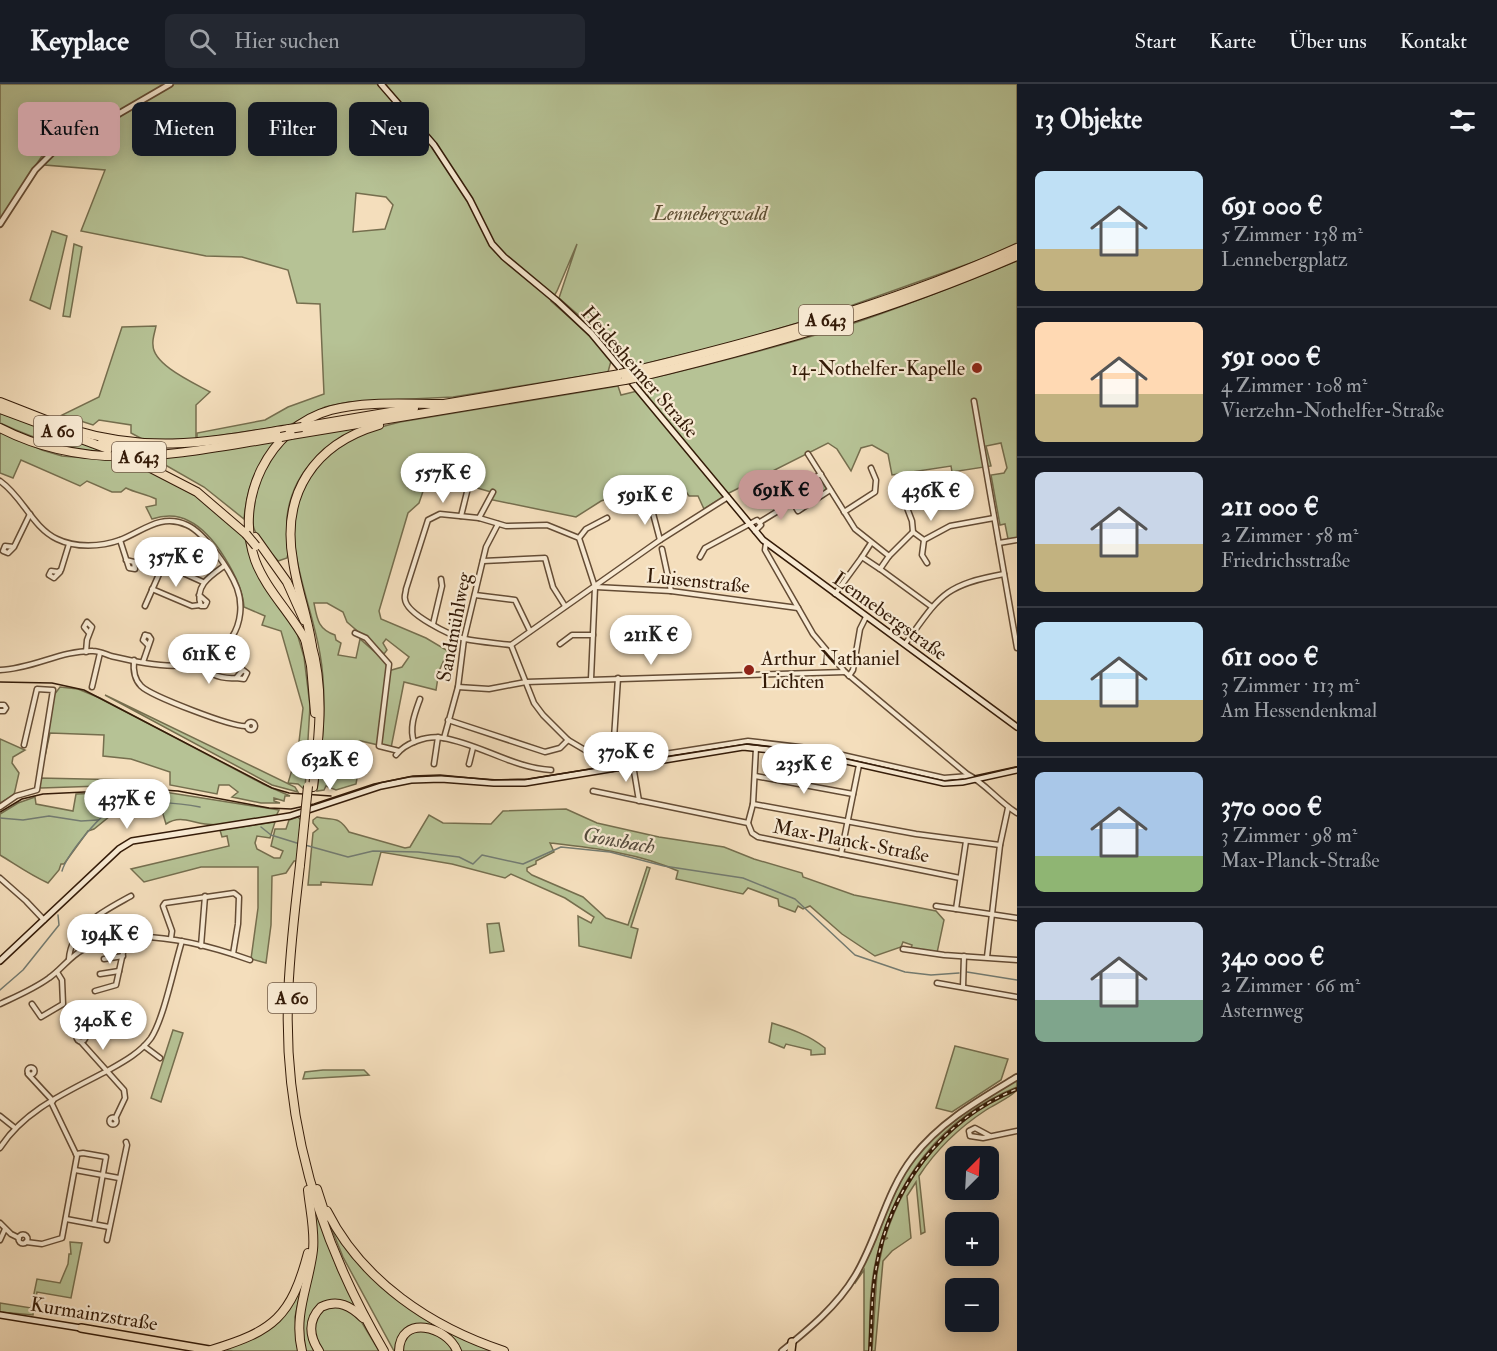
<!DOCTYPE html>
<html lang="de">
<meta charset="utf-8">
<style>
body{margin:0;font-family:"IM FELL Double Pica",serif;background:#242831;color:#f1f3f6;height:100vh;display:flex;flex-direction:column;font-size:22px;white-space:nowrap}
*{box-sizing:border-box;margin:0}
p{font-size:20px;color:#9ea1a6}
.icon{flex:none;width:33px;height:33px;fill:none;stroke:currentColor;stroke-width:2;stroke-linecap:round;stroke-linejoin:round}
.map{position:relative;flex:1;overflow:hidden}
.sheet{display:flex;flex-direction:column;background:#171b24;width:480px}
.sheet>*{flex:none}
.banner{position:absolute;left:18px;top:18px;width:570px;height:54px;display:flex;gap:12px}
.needle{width:39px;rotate:24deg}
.buttons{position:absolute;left:945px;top:1062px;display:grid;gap:12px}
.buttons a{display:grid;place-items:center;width:54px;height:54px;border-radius:9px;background:#171b24;box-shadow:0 3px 15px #0003;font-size:30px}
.price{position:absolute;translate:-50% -51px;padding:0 14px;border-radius:21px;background:#fff;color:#222;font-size:20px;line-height:39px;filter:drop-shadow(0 2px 3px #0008)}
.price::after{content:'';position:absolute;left:50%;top:36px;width:18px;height:14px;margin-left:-9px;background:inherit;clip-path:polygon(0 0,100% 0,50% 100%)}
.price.current{background:#c59692;color:#111}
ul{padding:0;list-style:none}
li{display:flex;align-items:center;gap:18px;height:150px;padding:0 18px}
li+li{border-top:2px solid #363941}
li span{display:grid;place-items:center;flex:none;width:168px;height:120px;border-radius:9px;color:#555}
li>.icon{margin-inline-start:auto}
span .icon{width:72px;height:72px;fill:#fffc;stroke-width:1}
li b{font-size:26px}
h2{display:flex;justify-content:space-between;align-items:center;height:72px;padding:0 18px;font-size:26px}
.pill{padding:0 21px;border-radius:9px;background:#171b24;box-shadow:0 3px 15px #0003;font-size:21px;line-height:54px}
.pill.current{background:#c59692;color:#111}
header{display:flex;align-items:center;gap:36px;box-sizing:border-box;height:84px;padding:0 30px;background:#171b24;border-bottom:2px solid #363941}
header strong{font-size:28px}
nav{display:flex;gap:33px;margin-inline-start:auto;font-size:21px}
.search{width:420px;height:54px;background:#242831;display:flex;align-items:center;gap:15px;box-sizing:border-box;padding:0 21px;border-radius:9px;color:#9ea1a6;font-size:22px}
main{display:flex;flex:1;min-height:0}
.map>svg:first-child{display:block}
.green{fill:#b6c295;stroke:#756e4e;stroke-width:1.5;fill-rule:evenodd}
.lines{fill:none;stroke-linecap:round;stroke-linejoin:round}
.stream{stroke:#737b71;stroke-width:1.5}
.minor-casing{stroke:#644c35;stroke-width:7}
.tertiary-casing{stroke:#644c35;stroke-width:8}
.secondary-casing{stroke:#341b08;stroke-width:8}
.trunk-casing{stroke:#341b08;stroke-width:10}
.motorway-casing{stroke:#341b08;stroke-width:10}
.minor{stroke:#f8ead3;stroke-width:4}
.tertiary{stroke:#f8ead3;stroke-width:4.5}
.secondary{stroke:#f8ead3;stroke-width:5}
.trunk{stroke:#f4debc;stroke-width:7}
.motorway{stroke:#f4debc;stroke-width:8}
.tram{stroke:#341b08;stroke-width:1.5}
.rail-casing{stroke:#341b08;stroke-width:4}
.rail{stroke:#f8ead3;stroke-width:1.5;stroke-dasharray:4.5;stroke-linecap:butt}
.motorway-bridge-casing{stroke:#341b08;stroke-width:10;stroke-linecap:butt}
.motorway-bridge{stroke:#f4debc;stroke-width:8}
.poi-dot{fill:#8f2418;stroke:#f8ead3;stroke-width:2}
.labels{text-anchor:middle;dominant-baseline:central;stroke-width:4.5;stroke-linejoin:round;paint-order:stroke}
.shield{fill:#f8ead3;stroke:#6f5945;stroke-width:1.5}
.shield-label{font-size:18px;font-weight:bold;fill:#341b08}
.park-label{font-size:20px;font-style:italic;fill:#5b4d32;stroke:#f8ead3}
.poi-label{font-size:20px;fill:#341b08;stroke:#f8ead3;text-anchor:end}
.street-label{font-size:20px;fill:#341b08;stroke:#f8ead3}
.water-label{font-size:21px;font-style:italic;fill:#544b3d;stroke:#f8ead3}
</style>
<header>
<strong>Keyplace</strong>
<div class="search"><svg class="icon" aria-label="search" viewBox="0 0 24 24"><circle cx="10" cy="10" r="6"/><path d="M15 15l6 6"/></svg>Hier suchen</div>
<nav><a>Start</a><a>Karte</a><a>Über uns</a><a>Kontakt</a></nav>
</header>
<main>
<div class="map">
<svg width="1017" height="1267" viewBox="0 0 1017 1267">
<rect width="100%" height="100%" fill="#f4debc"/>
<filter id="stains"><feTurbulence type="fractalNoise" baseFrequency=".00333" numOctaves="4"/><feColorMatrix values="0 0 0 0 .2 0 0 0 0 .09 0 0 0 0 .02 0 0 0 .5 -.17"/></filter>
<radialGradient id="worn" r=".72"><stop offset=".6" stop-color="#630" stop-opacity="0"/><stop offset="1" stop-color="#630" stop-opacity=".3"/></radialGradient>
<g class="green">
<path d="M0 0H1017V159L982 175 825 231 727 260 635 282 618 276 611 277 608 288 453 313 349 318 325 323 290 341 197 355V349L265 336 288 323 324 310 320 220 297 219 288 186 242 173 206 172 81 147 105 86 45 81 47 77 42 72 0 135ZM356 109 386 113 393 121 385 145 353 148ZM577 160 559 214 591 242 586 248 551 217 557 207Z"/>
<path d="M52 147 67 152 50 225 30 216Z"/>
<path d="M74 160 82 163 70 233 63 232Z"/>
<path d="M1017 177V454L1008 455 1005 440 1000 441 991 391 1004 389 1007 384 1001 359 986 362 991 382 952 388 951 382 892 391 888 370 872 361 861 364 851 387 837 365 828 359 729 409 704 425 698 412H689L681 400 656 404 648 401 601 417 576 433 488 415 491 408 429 390 419 419 408 429 379 527 381 535 426 554 448 567 439 587 436 606 404 598 391 664 361 657 363 660 356 700 336 706 326 702 324 706 317 707C322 662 328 615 320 570 314 534 300 500 295 464 289 425 307 382 340 361 358 349 380 343 400 338L618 302 621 311 637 307 645 317 648 313 649 301 641 303 640 297C707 281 775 264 842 243 902 224 959 200 1017 177ZM314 519H327L343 528 347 538 384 570 387 566 383 559 386 555 409 573 402 583 388 587 385 577 360 555 356 574 338 571 341 559 336 556 335 551C318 545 317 535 314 519Z"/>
<path d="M156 242C155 248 152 255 153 261 153 281 194 299 210 308L196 321V355L144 356 131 349V341L99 336 93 341 62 331 99 313 122 243Z"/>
<path d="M0 329 116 371C69 365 43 359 0 339Z"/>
<path d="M372 340C329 355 293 384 287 433 286 446 291 462 287 474L278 477C271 468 259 458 255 447 245 426 267 363 289 355Z"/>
<path d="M0 347 42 366 62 372 133 378 198 413 247 455 259 490 297 549 304 573 310 622 305 706 298 700 288 699 298 666 303 624 281 547 262 541 265 532 244 523C242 496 214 449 189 437 178 431 164 431 152 435L146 423 156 421V415C146 410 136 409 126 404L121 408H112L87 397 80 402 21 376 13 394 0 389Z"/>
<path d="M277 357C256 380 247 404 244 435L204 403 160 378 159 375Z"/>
<path d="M820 393 827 406 797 423 791 409Z"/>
<path d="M60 603 78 605 100 614 263 700 290 712H285L284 717 274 714V717L280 719H261L232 713 238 708 229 701H219L217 710 170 701V688L131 675 103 672 104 651 50 649 45 672 54 611Z"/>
<path d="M105 611 295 703 298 708 272 701Z"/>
<path d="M0 655 25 666 13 673 12 679 19 689 14 711 0 719Z"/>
<path d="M39 694 131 696V701L41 704 38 700Z"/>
<path d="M158 707 279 726 276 732C254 736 228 743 205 740 190 738 180 731 166 740L163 730 167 722 166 719H119L115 723 117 725 115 728 94 745 88 747 64 780H61L59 786 48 799C30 791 15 780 0 771V730L18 719 35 713 36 720 73 727 76 710Z"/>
<path d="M566 725 597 739 659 753 724 763 754 775 802 789 803 793 854 811 936 827 944 836 937 869 911 865 912 861 903 858 901 863 875 872 842 850 810 822 803 825 798 822 795 828 779 822 778 815 748 804 743 810 676 795 678 787C639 769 593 764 550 759L554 768 536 777V780L527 784V787L532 791 583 813 606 834 628 841 647 783 650 784 631 843 638 845 631 874 579 862 578 832 591 839 594 833 565 814 511 790 505 794 452 780 381 768 372 801 321 798V801H308L313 749 318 745 313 739V736L317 733C334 737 338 731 349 748L405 764 410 763 429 731 443 739 491 740 503 727Z"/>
<path d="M298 733 301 736 297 777H294L286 789 272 792 271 841 266 879 251 875 258 824V783H201L144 798 131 785 229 762 227 752 222 753 220 746 275 738 270 754 257 752 255 759 257 765 274 774H280L283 767 271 762 275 745H286L289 736Z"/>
<path d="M499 839 504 867 490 869 487 840Z"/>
<path d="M772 939C791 945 809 951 825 964V970L811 971V966L786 960 784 964 769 958Z"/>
<path d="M173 946 183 949 161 1018 151 1014Z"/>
<path d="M955 962 1008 975 1001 996 952 1028 936 1024Z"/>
<path d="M323 986H364L369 991 303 995 305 988Z"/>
<path d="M1017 995V1003C941 1033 893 1098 876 1176 869 1205 870 1237 869 1267H864V1186L855 1199 854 1198C871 1169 880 1136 895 1105 920 1053 970 1024 1017 995Z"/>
<path d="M1017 1006C1010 1014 995 1020 986 1026 960 1043 936 1066 919 1092L925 1148 921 1150 916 1098 907 1112 911 1154 892 1167 883 1177 875 1267H872L877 1189 884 1156 888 1154H885C905 1089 952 1031 1017 1006Z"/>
<path d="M312 1115 337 1184 360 1229 341 1218 313 1231 317 1267H304L300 1244 315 1168Z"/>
<path d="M328 1136 389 1207 498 1267H460L455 1258 413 1242 398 1267H394L343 1173Z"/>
<path d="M70 1158 82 1159 71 1214 37 1208 33 1231 0 1228V1219L31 1224 37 1195 60 1199 68 1180 69 1170H71Z"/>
<path d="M307 1179 295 1233 299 1267H233L219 1265 274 1239Z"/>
<path d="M326 1222 346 1223 361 1237 379 1267H322C312 1245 309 1242 326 1222Z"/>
<path d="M412 1246 434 1247 456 1267H401V1261Z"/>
</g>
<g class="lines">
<g class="stream">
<path d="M0 734 23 736 49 732 81 737 98 736"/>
<path d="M261 743 271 751 300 760"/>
<path d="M305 761 348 773 373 767 418 768 459 773 473 780 482 771 523 780 561 763 610 768 664 782 743 794 795 815 855 871 905 888 931 891 959 889"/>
<path d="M62 787C67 770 103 726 120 720 134 714 184 720 200 723"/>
<path d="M967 888 1017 896"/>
<path d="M0 906 23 886 59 841 58 831"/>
</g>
<g class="minor-casing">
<g id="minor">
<path d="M974 317 1017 564"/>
<path d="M808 370 855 445 889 472 880 485 862 473 871 459"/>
<path d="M821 390 788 410 798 427 830 406"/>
<path d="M0 397C23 413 32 443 57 455 75 464 101 463 120 456 143 447 161 429 187 441 205 449 230 486 237 504 243 520 241 539 232 553 205 595 151 581 111 572 105 570 99 567 93 567 62 566 32 585 0 586"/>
<path d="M904 416 912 437 913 448"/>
<path d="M651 422 660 456"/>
<path d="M844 428 875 408 876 396 871 384"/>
<path d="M461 432 469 400"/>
<path d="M479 434 493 408"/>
<path d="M760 438 791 419"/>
<path d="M579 454 586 445 607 434"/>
<path d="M120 456 129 484 135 485 134 478 126 476"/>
<path d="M924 456 922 471 927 479"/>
<path d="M766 459 765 466 813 550 845 588 967 690C985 699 999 718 1017 729"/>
<path d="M999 459 1017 456"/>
<path d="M14 463 8 469 3 467 5 462 14 463 30 430"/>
<path d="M662 465 671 507"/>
<path d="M889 472 913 448 924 456 950 442 994 434"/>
<path d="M700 473 705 464 757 436 761 441 755 447"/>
<path d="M483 477 545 474 553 503 565 522"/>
<path d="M163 480 203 498"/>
<path d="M880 485 932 523"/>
<path d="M60 488 54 494 49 491 51 487 58 488 61 486 69 460"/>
<path d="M596 503 671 507 798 524"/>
<path d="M152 505 192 522 200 521"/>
<path d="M835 510 862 473"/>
<path d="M199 511 207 518 205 522H201C194 502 210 492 224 482"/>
<path d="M475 511 515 516 530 547"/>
<path d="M145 522 171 463V458"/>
<path d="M433 540 442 502 441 495"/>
<path d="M355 549 366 554 389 580 379 662 399 667"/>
<path d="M145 551 143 556 148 561"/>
<path d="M560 560 572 551H593"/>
<path d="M905 560C940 512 943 501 1004 490"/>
<path d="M511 561 534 619 543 631 568 656 607 679 748 657 816 665 944 694 969 692"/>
<path d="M86 568 87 556 92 543 87 538 84 543 89 549"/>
<path d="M134 576C133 586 134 595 141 602 151 612 234 644 247 642"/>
<path d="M143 578 151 555 149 552 145 551"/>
<path d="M199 578C208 591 221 595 236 594L243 586 247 589 244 595 236 594"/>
<path d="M849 592 853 586 860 545 866 533"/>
<path d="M591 595 595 503 579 454 547 441 506 442 479 434 440 430 428 436 406 505C406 508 404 512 405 515 406 530 451 552 465 555 480 558 496 559 511 561L660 456 728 413"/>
<path d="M92 603 100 569"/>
<path d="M458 603 489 605 526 598 845 588"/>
<path d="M0 621H4L6 624 4 627H0"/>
<path d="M448 636 545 668 560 664 568 656"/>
<circle cx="251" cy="642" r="4"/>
<path d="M444 654 458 603 464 555 486 463 498 440"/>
<path d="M414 658C409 643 415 629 420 615"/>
<path d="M396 671C405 659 427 651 443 654 480 660 513 684 551 686"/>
<path d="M434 680 438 653"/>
<path d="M469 680 473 664"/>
<path d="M633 681 639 717"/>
<path d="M612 685 618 594"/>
<path d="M755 692 853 710"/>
<path d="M593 707 748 739 752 749 758 753 960 794"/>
<path d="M753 720 916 750 1000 761"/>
<path d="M0 723 16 712 37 706 53 606 37 605 24 661"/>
<path d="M748 739 753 720 756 664"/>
<path d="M841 770 859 681"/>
<path d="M0 794 26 817 44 836"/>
<path d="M936 822 1017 834"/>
<path d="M956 825 966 757"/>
<path d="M171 854 172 847 163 822 165 819 234 809 239 813 238 840 233 870"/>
<path d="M201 862 205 812"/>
<path d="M903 865 944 871 1017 876"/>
<path d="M987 873 1000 761 1008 724"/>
<path d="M69 875C71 842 106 826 131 812"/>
<path d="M104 875 123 872"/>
<path d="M100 890 119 887"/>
<path d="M937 899 1017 913"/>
<path d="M963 903 964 872"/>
<path d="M95 907 116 901 126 855"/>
<path d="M0 920C17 912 34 905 49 894 62 885 70 872 84 865 132 840 202 859 250 876"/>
<path d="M32 920 41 933 63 920 62 896 57 888"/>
<circle cx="81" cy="953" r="4.5"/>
<path d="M81 958 124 1006 125 1014 115 1035"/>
<path d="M144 962 160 974"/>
<circle cx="31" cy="987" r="3.5"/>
<path d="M28 990 53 1017"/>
<path d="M0 1032 15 1044"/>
<circle cx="113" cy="1037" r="3.5"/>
<path d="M990 1052 975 1044 969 1047 970 1052 983 1054 1017 1047"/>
<path d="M0 1064C24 1026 69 1007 107 987 123 978 140 969 151 954 164 934 174 883 182 857"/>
<path d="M76 1070 83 1069 106 1073 94 1140"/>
<path d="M75 1086 119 1094"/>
<path d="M66 1135 109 1143"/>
<path d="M0 1139 11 1150 19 1154"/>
<circle cx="23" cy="1155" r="4.5"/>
<path d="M0 1156 5 1145"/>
<path d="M107 1156 127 1061 126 1058"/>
<path d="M26 1158 42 1160 62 1154 77 1072 51 1018"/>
</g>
</g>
<g class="tertiary-casing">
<g id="tertiary">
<path d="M0 140 35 86 53 68 170 0"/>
<path d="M782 1267C809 1245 837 1222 855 1192 878 1154 885 1109 913 1073 941 1037 979 1016 1017 993"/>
</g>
</g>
<g class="secondary-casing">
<g id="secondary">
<path d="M381 0 434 61 470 116 492 160 504 173 557 217 591 249 763 456 1017 643"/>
<path d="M0 877 119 765 132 757 290 732 381 702 411 696 441 695 494 699H525L743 663 819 671 944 699 962 698 1017 686"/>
<path d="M0 1231 81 1244"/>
</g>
</g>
<g class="trunk-casing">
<g id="trunk">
<path d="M81 1244 215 1267"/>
<path d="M791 1267 792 1258"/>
</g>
</g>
<g class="motorway-casing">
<g id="motorway">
<path d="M629 288C762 256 892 220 1017 164"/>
<path d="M634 294C765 263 893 226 1017 172"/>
<path d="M0 318 74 347"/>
<path d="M438 321 620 290"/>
<path d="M0 325 108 365"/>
<path d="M302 343 414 324"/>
<path d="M0 344C93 392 183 368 281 353"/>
<path d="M70 345C152 370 208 358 289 345"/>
<path d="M291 351 625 296"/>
<path d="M102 358 133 370"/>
<path d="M137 377 197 408 246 450"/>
<path d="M255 453 287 498 304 536"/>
<path d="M305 555 311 582 315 629"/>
<path d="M306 557C291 529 266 506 255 476 234 416 268 343 331 326 366 317 405 320 441 320"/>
<path d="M311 559C325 606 319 655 313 703"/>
<path d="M312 563C308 533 297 506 293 477 281 410 314 360 379 341"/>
<path d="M300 781C295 826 289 871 288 917 284 1042 321 1160 384 1267"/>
<path d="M317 1105 326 1133"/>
<path d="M327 1127C362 1197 431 1243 504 1267"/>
<path d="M211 1266C274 1247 291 1233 308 1169"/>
<path d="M302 1267C293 1231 309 1201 313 1166 315 1146 310 1126 308 1106"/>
<path d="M319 1267C309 1252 308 1236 321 1223 338 1215 351 1222 363 1234"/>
<path d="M399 1267C400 1230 447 1242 457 1267"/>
</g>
</g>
<use href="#minor" class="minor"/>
<use href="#tertiary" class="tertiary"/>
<use href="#secondary" class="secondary"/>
<use href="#trunk" class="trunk"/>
<use href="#motorway" class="motorway"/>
<g class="tram">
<path d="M0 598 52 599 84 606 272 704 289 709 331 712"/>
<path d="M0 728 22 715 43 710 147 705 178 707 269 724 291 725 314 720 374 700 413 692 440 691 492 696 528 695 747 660 820 669 945 697 965 695 1017 683"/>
</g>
<g class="rail-casing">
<path id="rail" d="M870 1267C872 1240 871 1212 876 1185 889 1105 942 1035 1017 1005"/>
</g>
<use href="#rail" class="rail"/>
<g class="motorway-bridge-casing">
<g id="motorway-bridge">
<path d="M620 290 629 288"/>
<path d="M625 296 634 294"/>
<path d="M289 345 302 343"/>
<path d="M281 353 291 351"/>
<path d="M123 370 137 377"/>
<path d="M246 450 256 462"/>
<path d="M300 781 308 702"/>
</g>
</g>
<use href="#motorway-bridge" class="motorway-bridge"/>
</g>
<g class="poi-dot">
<circle cx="977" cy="284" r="6"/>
<circle cx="749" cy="586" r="6"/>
</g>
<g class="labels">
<g class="shield">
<rect x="799" y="221" width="54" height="30" rx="4.5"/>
<rect x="34" y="332" width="48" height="30" rx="4.5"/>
<rect x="112" y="358" width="54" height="30" rx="4.5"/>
<rect x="268" y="899" width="48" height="30" rx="4.5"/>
</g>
<g class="shield-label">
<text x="826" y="236">A 643</text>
<text x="58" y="347">A 60</text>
<text x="139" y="373">A 643</text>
<text x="292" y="914">A 60</text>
</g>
<g class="park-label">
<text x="710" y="129">Lennebergwald</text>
</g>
<g class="poi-label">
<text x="965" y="284">14-Nothelfer-Kapelle</text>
<text x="761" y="574" text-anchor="start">Arthur Nathaniel<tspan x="761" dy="23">Lichten</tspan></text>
</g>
<g class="street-label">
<text transform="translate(640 288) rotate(49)">Heidesheimer Straße</text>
<text transform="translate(698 497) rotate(6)">Luisenstraße</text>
<text transform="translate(890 532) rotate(36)">Lennebergstraße</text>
<text transform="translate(454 543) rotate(-79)">Sandmühlweg</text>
<text transform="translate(851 757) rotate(11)">Max-Planck-Straße</text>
<text transform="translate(94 1230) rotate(9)">Kurmainzstraße</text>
</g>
<g class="water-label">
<text transform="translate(619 757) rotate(10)">Gonsbach</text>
</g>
</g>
<rect width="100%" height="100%" filter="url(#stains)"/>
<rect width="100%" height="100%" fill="url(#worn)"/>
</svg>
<div class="buttons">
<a><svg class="needle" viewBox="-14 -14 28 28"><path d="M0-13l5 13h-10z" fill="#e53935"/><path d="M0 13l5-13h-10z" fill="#9ea1a6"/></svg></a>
<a>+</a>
<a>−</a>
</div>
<b class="price" style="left:443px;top:420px">557K €</b>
<b class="price current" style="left:781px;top:437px">691K €</b>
<b class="price" style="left:931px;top:438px">436K €</b>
<b class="price" style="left:645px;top:442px">591K €</b>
<b class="price" style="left:176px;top:504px">357K €</b>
<b class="price" style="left:651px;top:582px">211K €</b>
<b class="price" style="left:209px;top:601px">611K €</b>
<b class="price" style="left:626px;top:699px">370K €</b>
<b class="price" style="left:330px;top:707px">632K €</b>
<b class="price" style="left:804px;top:711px">235K €</b>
<b class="price" style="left:127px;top:746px">437K €</b>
<b class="price" style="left:110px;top:881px">194K €</b>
<b class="price" style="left:103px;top:967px">340K €</b>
<div class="banner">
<a class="pill current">Kaufen</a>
<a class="pill">Mieten</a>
<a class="pill">Filter</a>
<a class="pill">Neu</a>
</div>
</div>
<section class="sheet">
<h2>13 Objekte<svg class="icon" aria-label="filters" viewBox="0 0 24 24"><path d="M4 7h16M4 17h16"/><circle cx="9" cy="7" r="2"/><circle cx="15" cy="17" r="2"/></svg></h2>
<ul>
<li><span style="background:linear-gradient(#bfe0f5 65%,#c2b280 0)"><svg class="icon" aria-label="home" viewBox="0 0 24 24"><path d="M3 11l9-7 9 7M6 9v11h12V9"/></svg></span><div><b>691 000 €</b><p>5 Zimmer · 138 m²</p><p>Lennebergplatz</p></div></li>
<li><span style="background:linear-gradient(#ffd9b3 60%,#c2b280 0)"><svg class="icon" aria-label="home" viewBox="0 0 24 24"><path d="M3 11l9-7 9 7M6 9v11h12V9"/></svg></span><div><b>591 000 €</b><p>4 Zimmer · 108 m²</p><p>Vierzehn-Nothelfer-Straße</p></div></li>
<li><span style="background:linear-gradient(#c9d6e8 60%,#c2b280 0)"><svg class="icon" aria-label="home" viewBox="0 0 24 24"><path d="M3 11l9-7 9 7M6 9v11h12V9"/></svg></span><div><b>211 000 €</b><p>2 Zimmer · 58 m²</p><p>Friedrichsstraße</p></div></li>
<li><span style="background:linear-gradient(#bfe0f5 65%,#c2b280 0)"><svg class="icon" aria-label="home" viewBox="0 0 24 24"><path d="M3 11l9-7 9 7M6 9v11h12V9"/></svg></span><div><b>611 000 €</b><p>3 Zimmer · 113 m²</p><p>Am Hessendenkmal</p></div></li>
<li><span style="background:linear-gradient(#a9c7e8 70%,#8fb573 0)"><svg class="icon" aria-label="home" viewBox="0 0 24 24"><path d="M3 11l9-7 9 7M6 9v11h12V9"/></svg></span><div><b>370 000 €</b><p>3 Zimmer · 98 m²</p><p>Max-Planck-Straße</p></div></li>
<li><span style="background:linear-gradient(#c9d6e8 65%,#7fa58c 0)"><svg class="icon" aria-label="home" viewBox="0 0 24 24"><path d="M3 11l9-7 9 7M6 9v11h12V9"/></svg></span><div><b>340 000 €</b><p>2 Zimmer · 66 m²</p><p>Asternweg</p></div></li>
</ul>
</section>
</main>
